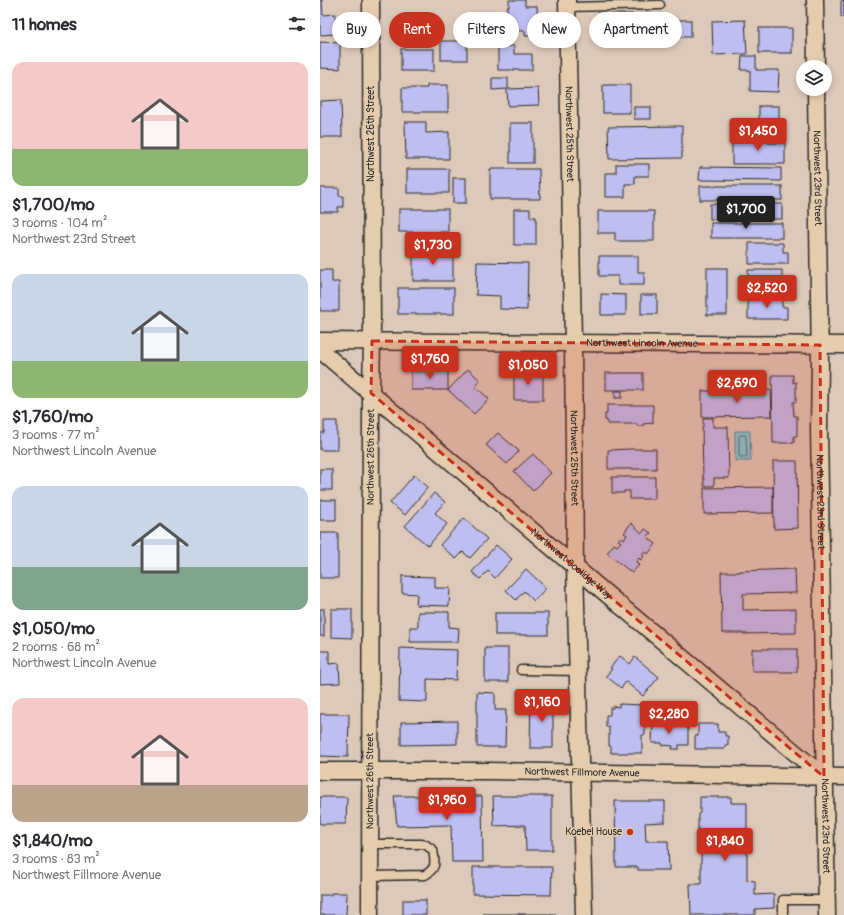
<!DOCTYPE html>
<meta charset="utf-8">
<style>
body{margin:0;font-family:Pangolin,sans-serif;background:#f2f2f3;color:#2b2b33;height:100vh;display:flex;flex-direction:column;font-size:15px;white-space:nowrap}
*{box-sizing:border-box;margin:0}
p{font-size:13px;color:#7c7c81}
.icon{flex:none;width:22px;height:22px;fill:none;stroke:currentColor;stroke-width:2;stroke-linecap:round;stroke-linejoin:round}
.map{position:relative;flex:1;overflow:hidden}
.sheet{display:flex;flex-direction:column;background:#fff;width:320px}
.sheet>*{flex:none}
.guide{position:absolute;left:12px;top:12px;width:380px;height:36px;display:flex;gap:8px}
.tools{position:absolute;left:476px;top:60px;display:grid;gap:8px}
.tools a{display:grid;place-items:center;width:36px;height:36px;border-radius:50%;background:#fff;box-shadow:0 2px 6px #0003;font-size:20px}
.price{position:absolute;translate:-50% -34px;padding:0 9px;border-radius:4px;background:#c8321e;color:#fff;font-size:13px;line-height:26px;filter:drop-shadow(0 1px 2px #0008)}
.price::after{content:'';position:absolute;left:50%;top:24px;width:12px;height:9px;margin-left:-6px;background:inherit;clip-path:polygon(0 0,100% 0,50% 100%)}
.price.on{background:#222;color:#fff}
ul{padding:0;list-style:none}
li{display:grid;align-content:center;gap:8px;height:212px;padding:0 12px}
li span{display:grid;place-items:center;height:124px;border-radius:12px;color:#555}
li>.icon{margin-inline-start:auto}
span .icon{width:72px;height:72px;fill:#fffc;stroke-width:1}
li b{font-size:17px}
h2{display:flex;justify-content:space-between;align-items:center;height:48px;padding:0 12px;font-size:17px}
.tag{padding:0 14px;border-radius:18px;background:#fff;box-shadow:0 2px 6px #0003;font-size:14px;line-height:36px}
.tag.on{background:#c8321e;color:#fff}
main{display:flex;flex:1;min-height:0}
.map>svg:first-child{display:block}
.water{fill:#7bcad7;stroke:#5b8a92}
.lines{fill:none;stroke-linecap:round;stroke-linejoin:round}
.shore{stroke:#4b6b70;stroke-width:1}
.building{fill:#bebef0;stroke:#2b2b2b}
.service-casing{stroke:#2b2b2b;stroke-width:11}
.minor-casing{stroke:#2b2b2b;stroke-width:19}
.service{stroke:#e5ccad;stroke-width:8}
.minor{stroke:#e5ccad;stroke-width:16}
.marked{fill:#c8321e;fill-opacity:0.2;stroke:#c8321e;stroke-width:3;stroke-dasharray:8 5;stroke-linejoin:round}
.poi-dot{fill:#c8321e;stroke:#e5ccad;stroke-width:1.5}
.labels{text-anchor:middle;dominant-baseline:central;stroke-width:3;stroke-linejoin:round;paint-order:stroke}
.street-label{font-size:10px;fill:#2b2b2b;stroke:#e5ccad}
.poi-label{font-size:10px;fill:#2b2b2b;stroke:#e5ccad;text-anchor:end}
</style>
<main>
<section class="sheet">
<h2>11 homes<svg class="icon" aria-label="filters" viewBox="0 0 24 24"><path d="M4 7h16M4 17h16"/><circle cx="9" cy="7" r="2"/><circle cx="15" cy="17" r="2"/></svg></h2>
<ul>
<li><span style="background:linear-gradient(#f6c9c9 70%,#8fb573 0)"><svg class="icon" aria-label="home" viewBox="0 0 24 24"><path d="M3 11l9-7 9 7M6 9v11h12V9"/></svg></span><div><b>$1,700/mo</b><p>3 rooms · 104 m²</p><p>Northwest 23rd Street</p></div></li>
<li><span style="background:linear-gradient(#c9d6e8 70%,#8fb573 0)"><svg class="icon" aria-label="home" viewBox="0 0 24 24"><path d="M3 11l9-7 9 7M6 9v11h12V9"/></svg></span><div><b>$1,760/mo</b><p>3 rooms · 77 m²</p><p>Northwest Lincoln Avenue</p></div></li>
<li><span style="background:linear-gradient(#c9d6e8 65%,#7fa58c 0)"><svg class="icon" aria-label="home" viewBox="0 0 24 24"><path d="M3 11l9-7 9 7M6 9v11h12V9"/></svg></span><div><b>$1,050/mo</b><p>2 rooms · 68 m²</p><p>Northwest Lincoln Avenue</p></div></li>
<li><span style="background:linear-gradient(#f6c9c9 70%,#b9a48a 0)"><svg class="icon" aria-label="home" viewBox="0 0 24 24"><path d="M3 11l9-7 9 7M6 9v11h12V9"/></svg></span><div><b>$1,840/mo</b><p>3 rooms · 83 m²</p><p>Northwest Fillmore Avenue</p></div></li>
</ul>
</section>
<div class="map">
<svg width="524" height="915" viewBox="0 0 524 915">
<rect width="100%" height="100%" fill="#ddc9ba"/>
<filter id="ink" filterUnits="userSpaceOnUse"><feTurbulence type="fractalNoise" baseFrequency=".025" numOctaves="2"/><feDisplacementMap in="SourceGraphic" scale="8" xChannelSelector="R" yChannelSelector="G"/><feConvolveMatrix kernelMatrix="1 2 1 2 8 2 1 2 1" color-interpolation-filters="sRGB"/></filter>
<g filter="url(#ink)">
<path class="water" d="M415 431H430L431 461H415Z"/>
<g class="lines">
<path class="shore" d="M421 435H425L426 437 427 456 425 457H421L419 456V437Z"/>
</g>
<g class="building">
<path d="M0 0H2L3 15 15 14 16 34 0 35Z"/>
<path d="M189 0H205V6H217L218 36H205V31H188L187 7H189Z"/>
<path d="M523 0H524V17H521V1Z"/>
<path d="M281 14H313V29H324V42H308V34H281Z"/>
<rect x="85" y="17" width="21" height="16"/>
<rect x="341" y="20" width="30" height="17"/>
<path d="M425 20 427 54 393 55 392 21Z"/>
<rect x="439" y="28" width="33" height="25"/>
<rect x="121" y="41" width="26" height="19"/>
<path d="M0 42 20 43V69L0 68Z"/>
<path d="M178 46H194V54H212V70H178Z"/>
<rect x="81" y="49" width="33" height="22"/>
<path d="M422 56H436V70H459L458 92 430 91V70H421Z"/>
<path d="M172 78H188V89L218 88 219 105 188 106 187 89 172 90Z"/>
<path d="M107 85H128V112H82V88H107Z"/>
<rect x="283" y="85" width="27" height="28"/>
<path d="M21 100 22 137H0V101Z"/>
<rect x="439" y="106" width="20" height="19"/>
<rect x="314" y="107" width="17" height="12"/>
<path d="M85 122H106V133L129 132V159H86Z"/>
<rect x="190" y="123" width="23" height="40"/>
<path d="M362 126V158L289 159 288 127Z"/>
<path d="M412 139H448V143H465V164H412Z"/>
<path d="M296 164H329V176H315V184H305V197H285V173H296Z"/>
<path d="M380 167 461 168V181L379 180Z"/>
<rect x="87" y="169" width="42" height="24"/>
<path d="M170 169H219L220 199H170Z"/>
<rect x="133" y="178" width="13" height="25"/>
<rect x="380" y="186" width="82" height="14"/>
<path d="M0 188H19V196H23V207H18V212H0Z"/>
<rect x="390" y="204" width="72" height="15"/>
<rect x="79" y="209" width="49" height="23"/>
<path d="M194 209H210V217H216V245H194Z"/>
<path d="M278 211H334V241H295V233H278Z"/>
<rect x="391" y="223" width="71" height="15"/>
<path d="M429 243H463V252H468V264H429Z"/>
<rect x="93" y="251" width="40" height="30"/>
<path d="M279 256H318V272H324V285H298V276H279Z"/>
<path d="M157 262 208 263 207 310 180 309V296L156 295Z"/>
<rect x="387" y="268" width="20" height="47"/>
<path d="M0 270H12V282H19V311H0Z"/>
<path d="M428 270H462V279H467V292H428Z"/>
<rect x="78" y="288" width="56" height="26"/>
<path d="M281 294 306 295V315H281Z"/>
<rect x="321" y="295" width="16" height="19"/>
<path d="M428 298H462V307H467V319H428Z"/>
<path d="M148 369 160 380 155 386 169 399 154 414 128 390Z"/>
<rect x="91" y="371" width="37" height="19"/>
<rect x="194" y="372" width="29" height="28"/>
<rect x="286" y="373" width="37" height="17"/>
<path d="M452 375H473V383L476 382V402H473L474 416H477V436H474V443H453Z"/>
<path d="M451 390 452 416 382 417V391Z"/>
<rect x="295" y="391" width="7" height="7"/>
<path d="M287 405H333V423L323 424V426H317V424H287V420H285V414H287Z"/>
<path d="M383 418H393V427H408L409 478H394V486H384V478H383L382 427H383Z"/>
<path d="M4 421H17V450H0V433H4Z"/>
<path d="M178 433 199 451 187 464 166 445Z"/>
<path d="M310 449H336V469H288V450Z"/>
<path d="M213 454 231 473 213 491 194 471Z"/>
<path d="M453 461H477L478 528 454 529Z"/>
<rect x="0" y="469" width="12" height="21"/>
<path d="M94 475 108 487 85 515 70 503Z"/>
<path d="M292 477H335V499H310V491H304V493H292Z"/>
<path d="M453 487V513L384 514V488Z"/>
<path d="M114 493 125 502 115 513 127 524 108 546 85 526Z"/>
<rect x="0" y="500" width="16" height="20"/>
<path d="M144 518 167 539 150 558 143 552 136 559 120 545Z"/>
<path d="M311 523 322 533 325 529 331 533 327 537 336 544 328 554 325 551 322 554 324 556 321 560 319 558 316 562 319 565 312 573 287 553 294 544 297 546 301 542 298 540 301 537 304 539 307 535 304 533Z"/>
<rect x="0" y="533" width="18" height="45"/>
<path d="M176 545 192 559 175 578 168 571 160 579 152 572Z"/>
<path d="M206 569 226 588 214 601 204 591 196 600 186 590Z"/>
<path d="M475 569 476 593 423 594V610L476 609V633L423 634V633H402L401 572H420V571Z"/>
<path d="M82 576 115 577V588H130L129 606 96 605 97 594 82 593Z"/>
<rect x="0" y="609" width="4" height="27"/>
<path d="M11 609H32V638L11 637Z"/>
<path d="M98 612H129V627L139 628 138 642H90V627H98Z"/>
<rect x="175" y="613" width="53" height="22"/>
<path d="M80 648 137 650 136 680 107 679V702L79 701Z"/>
<rect x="165" y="648" width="23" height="34"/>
<path d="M432 649H477V672H445V671H432Z"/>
<path d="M0 651H9V664L19 663 20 683 0 684Z"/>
<path d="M300 656 310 664 315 657 339 677 323 696 306 682 301 688 286 676 292 669 290 668Z"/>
<path d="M157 692 175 693V710H186L185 747H157Z"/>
<path d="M211 697H233V748H210Z"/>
<path d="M299 704 322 705V721H325V735H322V753H291V746H289V727H286V715H290V708H293V706L299 707Z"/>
<path d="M0 714H29L28 757 0 756Z"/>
<path d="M333 719H344V727H368V745H359V749H352L353 746 342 745V743H332Z"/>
<path d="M137 721V744L81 745V722Z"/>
<path d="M378 724H398V732H405V736H408V745H405V749H375V736H378Z"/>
<path d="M74 796H162L163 862H132L131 825 77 826Z"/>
<path d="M173 796H232V850H206L205 825 174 826Z"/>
<path d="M0 797H27L26 824H0Z"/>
<path d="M380 797H411V803H427V880L435 881V895L454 894V908L435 909V915H371L370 884H381V837H378V814L380 813Z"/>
<path d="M295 801H345V822L325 823 326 841H348L349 870H318V867H296Z"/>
<path d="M153 867H232L231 895 153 894Z"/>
<path d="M11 893H27L26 915H0V895H11Z"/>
<rect x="83" y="900" width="23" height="15"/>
<path d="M163 914H236V915H164Z"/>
</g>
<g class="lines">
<g class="service-casing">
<g id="service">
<path d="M247 7 340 5"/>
<path d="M201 670 257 671"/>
<path d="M50 876 105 875C117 868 115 862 113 850L106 845 101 844H50"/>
<path d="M463 915V900H506"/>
</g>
</g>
<g class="minor-casing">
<g id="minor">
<path id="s1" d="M247 0 253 342 255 566 264 915"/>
<path d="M495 0 496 67"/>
<path id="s2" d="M496 89 500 362 499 429 507 915"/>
<path id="s3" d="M0 341 524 345"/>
<path id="s4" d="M0 350 276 585 504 777"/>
<path id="s5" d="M0 771H169L524 777"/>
<path id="s6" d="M50 915 51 393 52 341 51 0"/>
</g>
</g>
<use href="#service" class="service"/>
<use href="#minor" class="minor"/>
</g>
</g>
<path class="marked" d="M52 341 500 345 504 777 276 585 51 393Z"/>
<circle class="poi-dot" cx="310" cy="832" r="4"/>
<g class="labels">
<g class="street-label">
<text transform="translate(51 134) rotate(-90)">Northwest 26th Street</text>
<text stroke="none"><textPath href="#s1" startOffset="134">Northwest 25th Street</textPath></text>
<text stroke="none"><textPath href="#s2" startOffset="89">Northwest 23rd Street</textPath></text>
<text stroke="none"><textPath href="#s3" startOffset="322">Northwest Lincoln Avenue</textPath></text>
<text stroke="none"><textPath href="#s6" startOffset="458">Northwest 26th Street</textPath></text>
<text stroke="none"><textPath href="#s1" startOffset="458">Northwest 25th Street</textPath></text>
<text stroke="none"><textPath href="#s2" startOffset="413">Northwest 23rd Street</textPath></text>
<text stroke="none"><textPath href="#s4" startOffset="330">Northwest Coolidge Way</textPath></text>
<text stroke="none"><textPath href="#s5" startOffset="262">Northwest Fillmore Avenue</textPath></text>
<text stroke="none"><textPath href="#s6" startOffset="134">Northwest 26th Street</textPath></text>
<text stroke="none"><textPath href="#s2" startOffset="737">Northwest 23rd Street</textPath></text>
</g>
<g class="poi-label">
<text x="302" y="832">Koebel House</text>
</g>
</g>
</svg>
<div class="tools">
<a><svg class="icon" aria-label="layers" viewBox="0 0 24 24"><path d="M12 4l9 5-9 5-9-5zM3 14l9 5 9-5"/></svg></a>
</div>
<b class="price" style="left:438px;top:152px">$1,450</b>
<b class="price on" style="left:426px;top:230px">$1,700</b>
<b class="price" style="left:113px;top:266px">$1,730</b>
<b class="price" style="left:447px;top:309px">$2,520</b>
<b class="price" style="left:110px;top:380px">$1,760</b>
<b class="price" style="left:208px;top:386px">$1,050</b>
<b class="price" style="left:417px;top:404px">$2,690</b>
<b class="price" style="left:222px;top:723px">$1,160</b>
<b class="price" style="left:349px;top:735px">$2,280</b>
<b class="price" style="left:127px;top:821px">$1,960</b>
<b class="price" style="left:405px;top:862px">$1,840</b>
<div class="guide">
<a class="tag">Buy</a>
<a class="tag on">Rent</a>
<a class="tag">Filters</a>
<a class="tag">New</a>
<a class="tag">Apartment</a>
</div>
</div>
</main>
